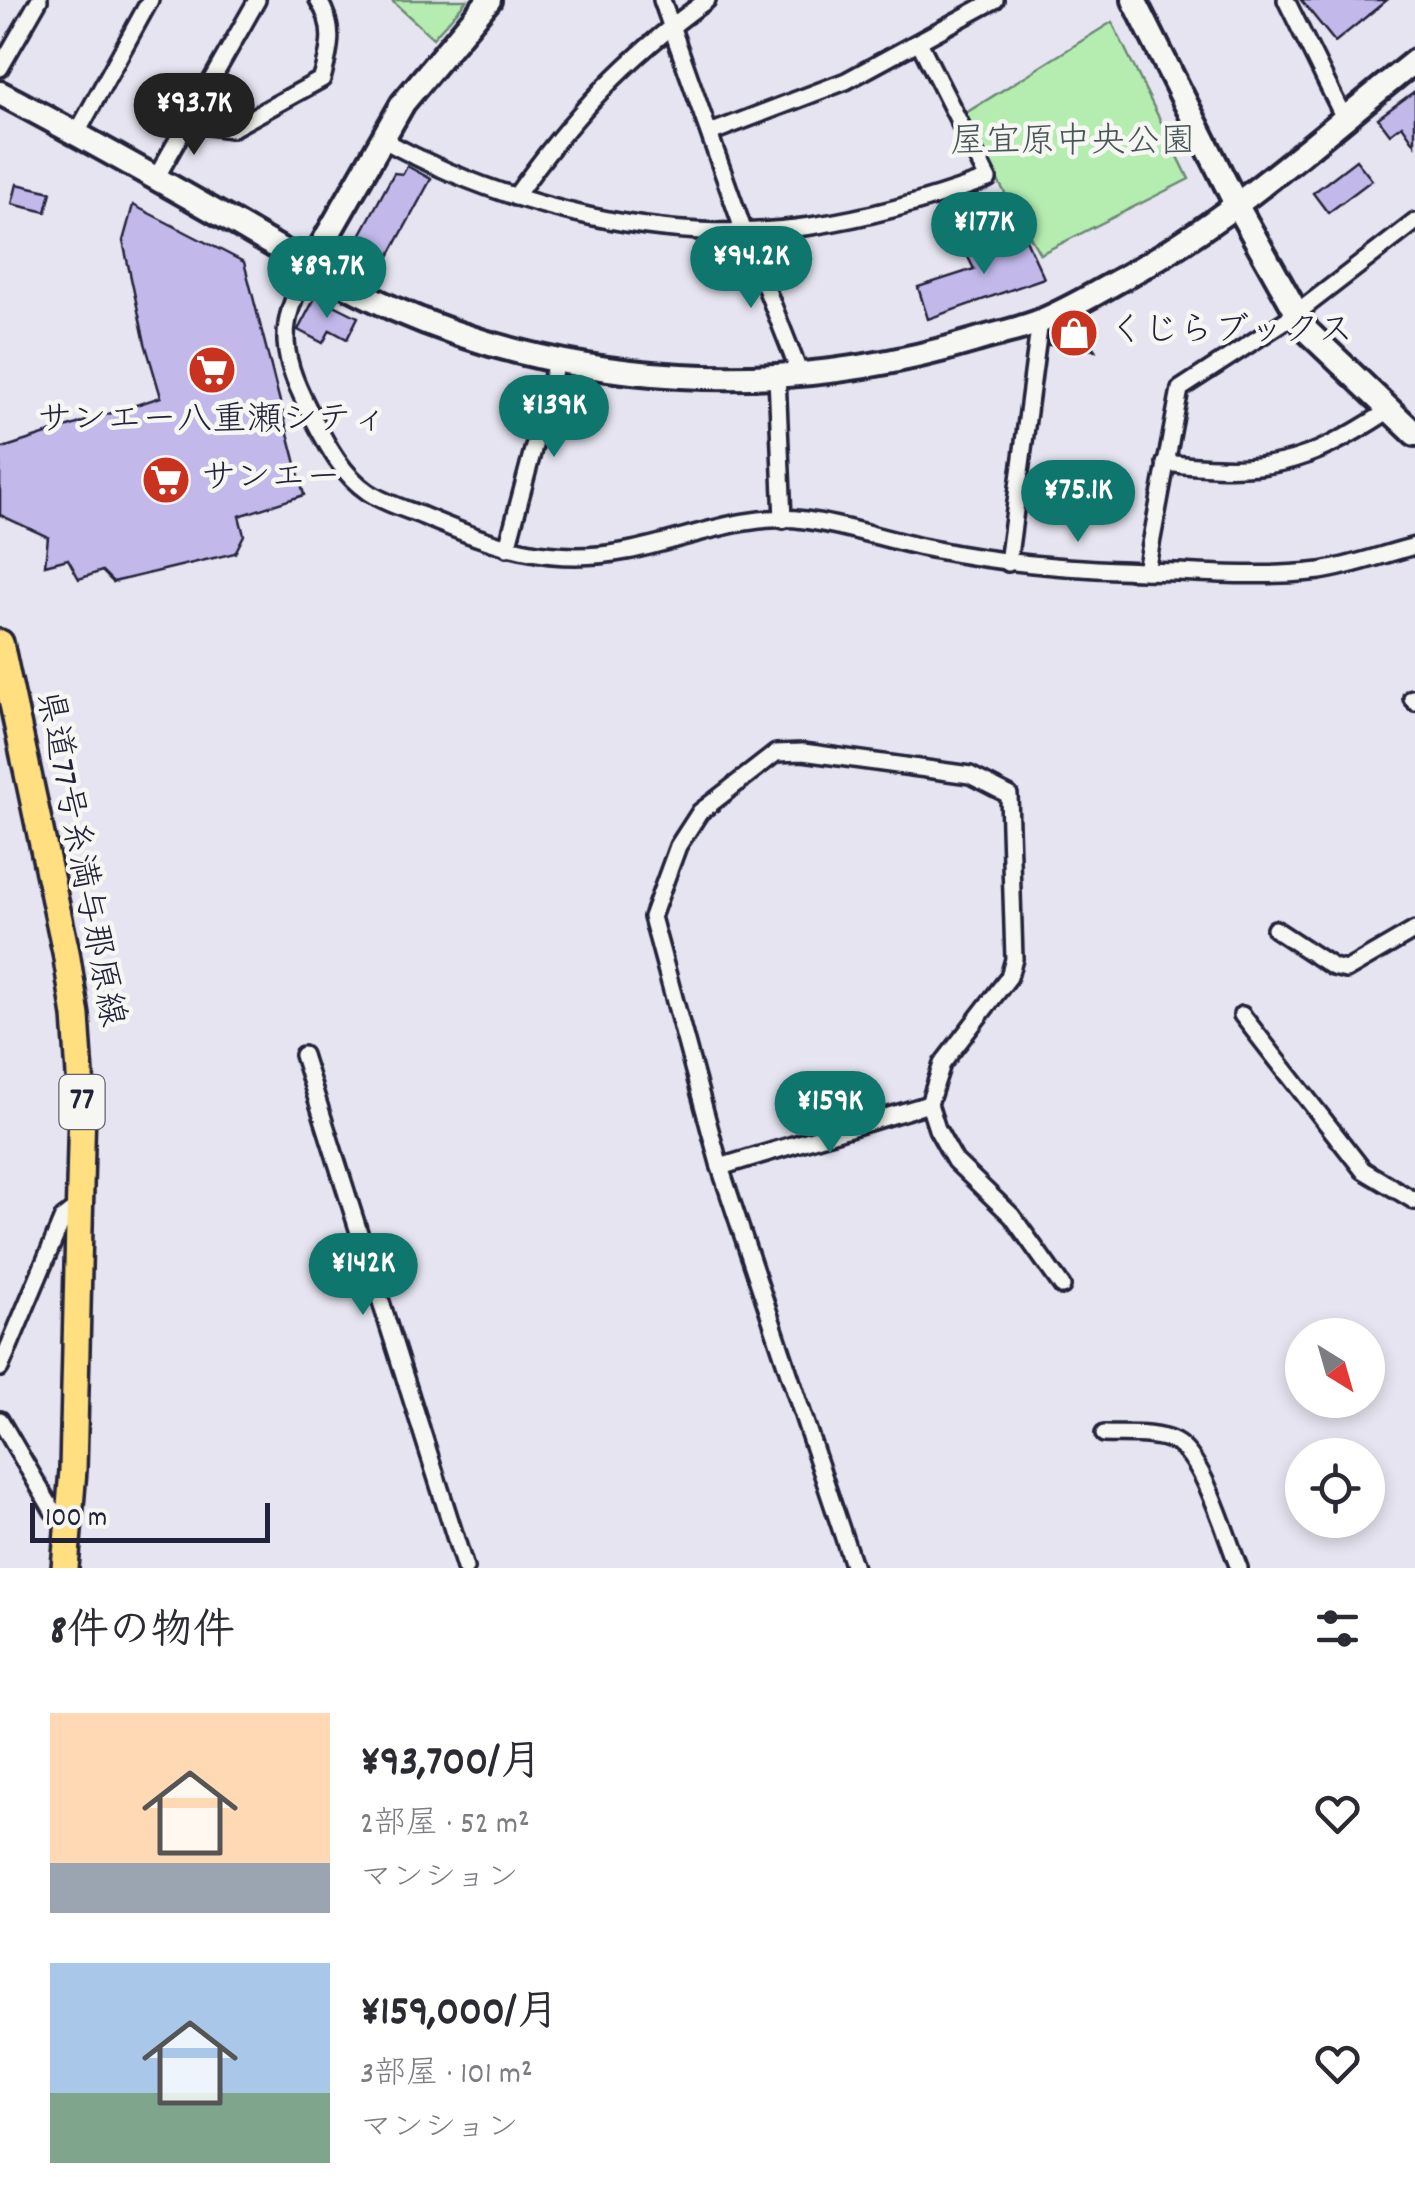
<!DOCTYPE html>
<html lang="ja">
<meta charset="utf-8">
<style>
body{margin:0;font-family:Dekko,"Klee One",sans-serif;background:#f7f7f7;color:#2b2b33;height:100vh;display:flex;flex-direction:column;font-size:38px;white-space:nowrap}
*{box-sizing:border-box;margin:0}
p{font-size:32px;color:#7c7c81}
.icon{flex:none;width:55px;height:55px;fill:none;stroke:currentColor;stroke-width:2;stroke-linecap:round;stroke-linejoin:round}
.map{position:relative;height:1568px;overflow:hidden}
.side{display:flex;flex-direction:column;background:#fff;flex:1}
.side>*{flex:none}
.needle{width:65px;rotate:143deg}
.tools{position:absolute;left:1285px;top:1318px;display:grid;gap:20px}
.tools a{display:grid;place-items:center;width:100px;height:100px;border-radius:50%;background:#fff;box-shadow:0 5px 15px #0003;font-size:50px}
.scale{position:absolute;left:30px;bottom:25px;width:240px;box-sizing:border-box;padding-left:10px;border:5px solid #22223b;border-top:0;font-size:28px;line-height:35px;white-space:nowrap;color:#22223b;-webkit-text-stroke:8px #f6f6f2;paint-order:stroke}
.price{position:absolute;translate:-50% -85px;padding:0 22px;border-radius:35px;background:#0f766e;color:#fff;font-size:32px;line-height:65px;filter:drop-shadow(0 2px 5px #0008)}
.price::after{content:'';position:absolute;left:50%;top:60px;width:30px;height:22px;margin-left:-15px;background:inherit;clip-path:polygon(0 0,100% 0,50% 100%)}
.price.on{background:#222;color:#fff}
ul{padding:0;list-style:none}
li{display:flex;align-items:center;gap:30px;height:250px;padding:0 50px}
li span{display:grid;place-items:center;flex:none;width:280px;height:200px;border-radius:0px;color:#555}
li>.icon{margin-inline-start:auto}
span .icon{width:120px;height:120px;fill:#fffc;stroke-width:1}
li b{font-size:42px}
h2{display:flex;justify-content:space-between;align-items:center;height:120px;padding:0 50px;font-size:42px}
.map>svg:first-child{display:block}
.green{fill:#b5edb1;stroke:#6c8876;stroke-width:2.5}
.building{fill:#c2b9ea;stroke:#22223b;stroke-width:2.5}
.lines{fill:none;stroke-linecap:round;stroke-linejoin:round}
.street-casing{stroke:#22223b;stroke-width:22}
.secondary-casing{stroke:#22223b;stroke-width:30}
.primary-casing{stroke:#22223b;stroke-width:32}
.street{stroke:#f6f6f2;stroke-width:15}
.secondary{stroke:#f6f6f2;stroke-width:22}
.primary{stroke:#ffdf80;stroke-width:25}
.labels{text-anchor:middle;dominant-baseline:central;stroke-width:9;stroke-linejoin:round;paint-order:stroke}
.shield{fill:#f6f6f2;stroke:#626272;stroke-width:2.5}
.shield-label{font-size:32px;font-weight:bold;fill:#22223b}
.park-label{font-size:35px;fill:#475558;stroke:#f6f6f2}
.poi-label{font-size:35px;fill:#22223b;stroke:#f6f6f2;text-anchor:start}
.street-label{font-size:35px;fill:#22223b;stroke:#f6f6f2}
</style>
<div class="map">
<svg width="1415" height="1568" viewBox="0 0 1415 1568">
<rect width="100%" height="100%" fill="#e6e4f0"/>
<filter id="ink" filterUnits="userSpaceOnUse"><feTurbulence type="fractalNoise" baseFrequency=".01" numOctaves="2"/><feDisplacementMap in="SourceGraphic" scale="20" xChannelSelector="R" yChannelSelector="G"/><feConvolveMatrix kernelMatrix="1 2 1 2 8 2 1 2 1" color-interpolation-filters="sRGB"/></filter>
<g filter="url(#ink)">
<g class="green">
<path d="M391 0H467L433 38Z"/>
<path d="M1112 22 1189 179 1040 254 961 116Z"/>
</g>
<g class="building">
<path d="M1301 0H1387L1335 42Z"/>
<path d="M1415 91V144L1402 125 1390 134 1378 118Z"/>
<path d="M1356 160 1372 180 1328 213 1313 193Z"/>
<path d="M407 166 431 179 382 269 351 252 394 173 403 174Z"/>
<path d="M17 184 51 192 46 212 12 204Z"/>
<path d="M133 205 244 262 304 495 239 516 244 535 235 553 113 582 102 571 79 579 68 559 45 565 48 537 0 515V449L161 397 145 343 123 241Z"/>
<path d="M1023 233 1044 278 928 319 918 287 974 269 966 253Z"/>
<path d="M316 296 358 317 347 339 330 330 323 343 298 330Z"/>
<path d="M1077 324 1095 350 1048 345 1049 338Z"/>
</g>
<g class="lines">
<g class="street-casing">
<g id="street">
<path d="M662 0 744 232 800 374"/>
<path d="M1286 0 1344 118"/>
<path d="M0 68 39 0"/>
<path d="M194 115 210 126 231 129 322 79C330 49 336 26 318 0"/>
<path d="M77 133 150 0"/>
<path d="M710 133 846 81 995 0"/>
<path d="M382 139C506 208 669 247 811 226 872 217 930 200 988 179L920 44"/>
<path d="M156 178 257 0"/>
<path d="M515 197C573 115 626 58 707 0"/>
<path d="M310 266C274 329 281 357 314 420 328 447 343 475 368 492 384 503 406 509 423 516 493 546 550 566 627 551 685 540 744 512 805 520 850 526 892 542 937 550 1016 566 1097 570 1177 572 1225 574 1272 577 1320 571 1352 566 1384 554 1415 546"/>
<path d="M777 376 783 520"/>
<path d="M1165 463C1266 474 1302 467 1388 411"/>
<path d="M507 548 557 359"/>
<path d="M1008 563 1040 321"/>
<path d="M1146 571 1180 389 1297 313 1415 222"/>
<path d="M1412 698 1415 702"/>
<path d="M1275 929 1333 967 1346 970 1415 930"/>
<path d="M1242 1015 1363 1170 1415 1201"/>
<path d="M303 1055 465 1568"/>
<path d="M720 1167 929 1104"/>
<path d="M0 1368 63 1218 81 1204"/>
<path d="M0 1420 53 1511 70 1519"/>
<path d="M1104 1434C1126 1435 1155 1432 1175 1442 1204 1457 1226 1537 1239 1568"/>
<path d="M854 1568 720 1167 652 917 678 846 700 812 776 753 803 752 970 775 1009 795 1014 959 1009 977 942 1064 929 1104 937 1129 955 1161 1012 1216 1062 1286"/>
</g>
</g>
<g class="secondary-casing">
<g id="secondary">
<path d="M1134 0 1237 206 1307 331 1415 434"/>
<path d="M0 93C77 133 152 176 228 219 282 250 337 283 394 309 575 388 784 398 973 341 995 334 1019 330 1041 321 1072 308 1102 290 1132 273 1235 216 1323 134 1415 61"/>
<path d="M310 266 403 103 489 0"/>
</g>
</g>
<g class="primary-casing">
<path id="primary" d="M0 643 66 952 76 1016 82 1105 73 1470 65 1568"/>
</g>
<use href="#street" class="street"/>
<use href="#secondary" class="secondary"/>
<use href="#primary" class="primary"/>
</g>
</g>
<defs>
<g id="shop-disc" transform="scale(2.5)"><circle r="9.5" fill="#c8321e" stroke="#f6f6f2"/><path d="M-5-2.5h2.3a2.7 3.5 0 0 1 5.4 0H5L5.5 6h-11ZM-1.5-2.5h3a1.5 2.3 0 0 0-3 0Z" fill="#fff"/></g>
<g id="supermarket-disc" transform="scale(2.5)"><circle r="9.5" fill="#c8321e" stroke="#f6f6f2"/><path d="M-6-5.5h2.5l.6 2H6L4.5 2H-2.5L-4.4-4H-6ZM-1.5 3.2a1.3 1.3 0 1 0 .1 0ZM3 3.2a1.3 1.3 0 1 0 .1 0Z" fill="#fff"/></g>
</defs>
<g fill-rule="evenodd">
<use href="#shop-disc" x="1074" y="333"/>
<use href="#supermarket-disc" x="212" y="370"/>
<use href="#supermarket-disc" x="166" y="480"/>
</g>
<g class="labels">
<rect class="shield" x="59.5" y="1075" width="45" height="54" rx="8"/>
<g class="shield-label">
<text x="82" y="1102">77</text>
</g>
<g class="park-label">
<text x="1073" y="144">屋宜原中央公園</text>
</g>
<g class="poi-label">
<text x="1109" y="333">くじらブックス</text>
<text x="212" y="422" text-anchor="middle">サンエー八重瀬シティ</text>
<text x="201" y="480">サンエー</text>
</g>
<g class="street-label">
<text transform="translate(78 859) rotate(79)">県道77号糸満与那原線</text>
</g>
</g>
</svg>
<div class="tools">
<a><svg class="needle" viewBox="-14 -14 28 28"><path d="M0-13l5 13h-10z" fill="#e53935"/><path d="M0 13l5-13h-10z" fill="#7c7c81"/></svg></a>
<a><svg class="icon" aria-label="locate" viewBox="0 0 24 24"><circle cx="12" cy="12" r="6"/><path d="M12 2v4M12 18v4M2 12h4M18 12h4"/></svg></a>
</div>
<div class="scale">100 m</div>
<b class="price on" style="left:194px;top:158px">¥93.7K</b>
<b class="price" style="left:984px;top:277px">¥177K</b>
<b class="price" style="left:751px;top:311px">¥94.2K</b>
<b class="price" style="left:327px;top:321px">¥89.7K</b>
<b class="price" style="left:554px;top:460px">¥139K</b>
<b class="price" style="left:1078px;top:545px">¥75.1K</b>
<b class="price" style="left:830px;top:1156px">¥159K</b>
<b class="price" style="left:363px;top:1318px">¥142K</b>
</div>
<section class="side">
<h2>8件の物件<svg class="icon" aria-label="filters" viewBox="0 0 24 24"><path d="M4 7h16M4 17h16"/><circle cx="9" cy="7" r="2"/><circle cx="15" cy="17" r="2"/></svg></h2>
<ul>
<li><span style="background:linear-gradient(#ffd9b3 75%,#9aa5b1 0)"><svg class="icon" aria-label="home" viewBox="0 0 24 24"><path d="M3 11l9-7 9 7M6 9v11h12V9"/></svg></span><div><b>¥93,700/月</b><p>2部屋 · 52 m²</p><p>マンション</p></div><svg class="icon" aria-label="heart" viewBox="0 0 24 24"><path d="M12 20l-8-8c-3-5 5-10 8-4 3-6 11-1 8 4z"/></svg></li>
<li><span style="background:linear-gradient(#a9c7e8 65%,#7fa58c 0)"><svg class="icon" aria-label="home" viewBox="0 0 24 24"><path d="M3 11l9-7 9 7M6 9v11h12V9"/></svg></span><div><b>¥159,000/月</b><p>3部屋 · 101 m²</p><p>マンション</p></div><svg class="icon" aria-label="heart" viewBox="0 0 24 24"><path d="M12 20l-8-8c-3-5 5-10 8-4 3-6 11-1 8 4z"/></svg></li>
</ul>
</section>
